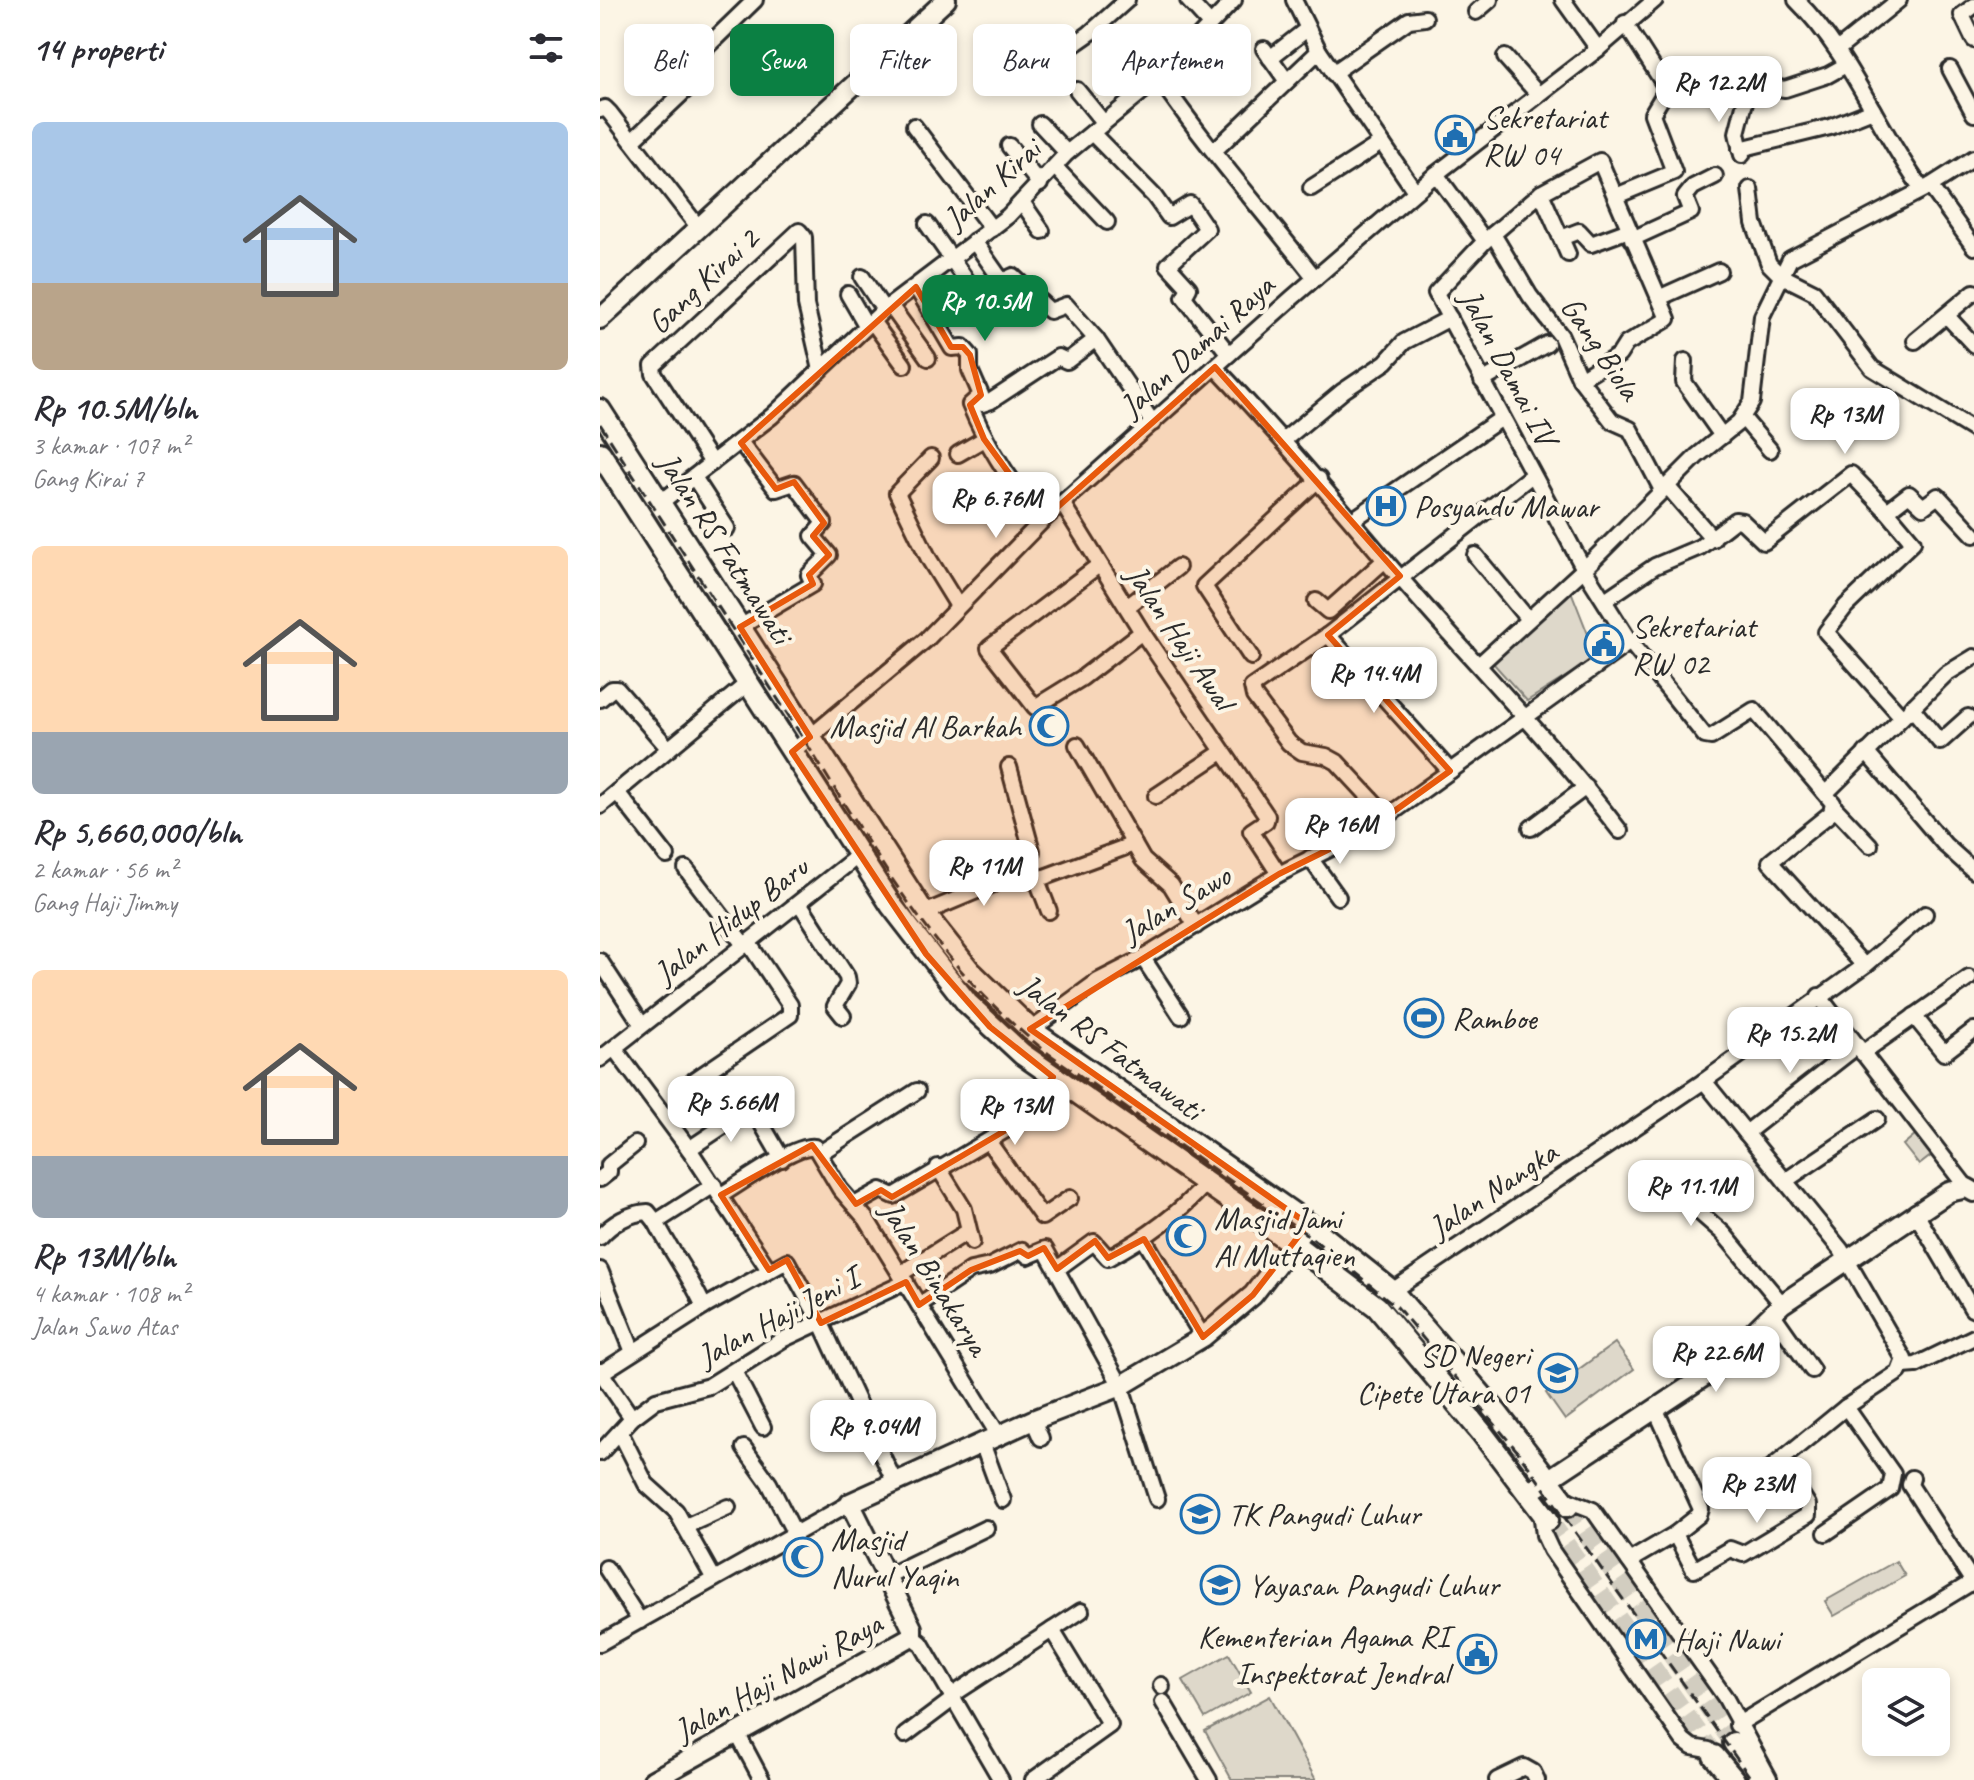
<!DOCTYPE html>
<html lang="id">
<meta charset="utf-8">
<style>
body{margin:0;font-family:Caveat,sans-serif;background:#f7f7f7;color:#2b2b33;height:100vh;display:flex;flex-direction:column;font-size:30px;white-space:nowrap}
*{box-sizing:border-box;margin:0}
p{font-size:26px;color:#7c7c81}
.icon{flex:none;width:44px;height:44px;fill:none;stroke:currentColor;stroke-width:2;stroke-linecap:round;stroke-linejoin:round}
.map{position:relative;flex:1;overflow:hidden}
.details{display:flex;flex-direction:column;background:#fff;width:600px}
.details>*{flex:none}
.top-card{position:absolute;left:24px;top:24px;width:760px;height:72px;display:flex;gap:16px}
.tools{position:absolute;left:1262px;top:1668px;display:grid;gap:16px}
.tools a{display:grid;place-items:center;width:88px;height:88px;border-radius:12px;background:#fff;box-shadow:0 4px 12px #0003;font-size:40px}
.price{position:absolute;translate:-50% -68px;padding:0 18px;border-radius:16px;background:#fff;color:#222;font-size:26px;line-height:52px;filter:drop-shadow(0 2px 4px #0008)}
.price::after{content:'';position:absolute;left:50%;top:48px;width:24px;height:18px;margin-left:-12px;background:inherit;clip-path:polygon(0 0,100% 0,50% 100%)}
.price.selected{background:#0b8043;color:#fff}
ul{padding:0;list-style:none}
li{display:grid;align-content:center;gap:16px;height:424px;padding:0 32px}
li span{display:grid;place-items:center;height:248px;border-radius:12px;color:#555}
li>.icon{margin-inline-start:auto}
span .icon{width:144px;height:144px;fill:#fffc;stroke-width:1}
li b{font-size:34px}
h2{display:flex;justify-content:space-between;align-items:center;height:96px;padding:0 32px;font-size:34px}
.pill{padding:0 28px;border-radius:12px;background:#fff;box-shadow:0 4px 12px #0003;font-size:28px;line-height:72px}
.pill.selected{background:#0b8043;color:#fff}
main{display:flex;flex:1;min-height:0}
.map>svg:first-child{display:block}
.green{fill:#ded8ca;stroke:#84827a;stroke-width:2}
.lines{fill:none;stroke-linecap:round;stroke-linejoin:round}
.primary-tunnel{stroke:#d2cdc0;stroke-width:20;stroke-dasharray:20 10;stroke-linecap:butt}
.street-casing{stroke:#2b2b2b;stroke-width:20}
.secondary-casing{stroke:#2b2b2b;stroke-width:24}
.primary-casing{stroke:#2b2b2b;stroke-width:26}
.street{stroke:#fcf5e5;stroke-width:14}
.secondary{stroke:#fcf5e5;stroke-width:18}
.primary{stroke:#fcf5e5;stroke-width:20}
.rail{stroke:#2b2b2b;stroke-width:3;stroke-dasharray:12 6;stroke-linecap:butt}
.marked{fill:#e8590c;fill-opacity:0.2;stroke:#e8590c;stroke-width:6;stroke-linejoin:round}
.labels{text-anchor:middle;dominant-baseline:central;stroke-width:8;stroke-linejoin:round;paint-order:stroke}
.poi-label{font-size:32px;fill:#2b2b2b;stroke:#fcf5e5;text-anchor:start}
.street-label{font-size:32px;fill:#2b2b2b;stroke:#fcf5e5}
</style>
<main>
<section class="details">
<h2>14 properti<svg class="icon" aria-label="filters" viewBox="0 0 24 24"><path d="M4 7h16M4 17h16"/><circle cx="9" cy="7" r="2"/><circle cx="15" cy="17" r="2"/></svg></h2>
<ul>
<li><span style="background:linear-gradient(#a9c7e8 65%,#b9a48a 0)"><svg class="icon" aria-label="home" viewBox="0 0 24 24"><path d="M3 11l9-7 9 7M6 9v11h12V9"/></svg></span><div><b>Rp 10.5M/bln</b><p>3 kamar · 107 m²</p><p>Gang Kirai 7</p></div></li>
<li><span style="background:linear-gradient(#ffd9b3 75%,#9aa5b1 0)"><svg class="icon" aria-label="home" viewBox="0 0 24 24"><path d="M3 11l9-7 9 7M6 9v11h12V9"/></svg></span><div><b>Rp 5,660,000/bln</b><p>2 kamar · 56 m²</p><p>Gang Haji Jimmy</p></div></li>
<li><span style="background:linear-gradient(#ffd9b3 75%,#9aa5b1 0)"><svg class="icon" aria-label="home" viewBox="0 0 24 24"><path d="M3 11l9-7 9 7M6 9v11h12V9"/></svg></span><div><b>Rp 13M/bln</b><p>4 kamar · 108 m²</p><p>Jalan Sawo Atas</p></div></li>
</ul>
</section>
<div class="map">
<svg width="1374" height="1780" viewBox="0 0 1374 1780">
<rect width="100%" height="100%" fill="#fcf5e5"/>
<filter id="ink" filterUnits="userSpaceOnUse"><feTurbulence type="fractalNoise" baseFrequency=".0125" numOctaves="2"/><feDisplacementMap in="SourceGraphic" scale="16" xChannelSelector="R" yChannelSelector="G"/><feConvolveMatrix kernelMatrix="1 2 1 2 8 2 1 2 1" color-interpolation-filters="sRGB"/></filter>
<g filter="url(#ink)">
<g class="green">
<path d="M971 591 997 657 927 701 893 663Z"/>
<path d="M1316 1134 1332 1155 1319 1165 1303 1145Z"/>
<path d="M1015 1343 1034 1369 965 1420 946 1393Z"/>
<path d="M1296 1561 1305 1576 1234 1616 1225 1601Z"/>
<path d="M629 1654 651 1692 605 1718 583 1680Z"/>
<path d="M670 1696 716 1780H632L605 1731Z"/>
</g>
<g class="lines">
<g class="primary-tunnel">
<path d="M968 1506 1134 1743"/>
<path d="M948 1520 1114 1756"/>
</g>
<g class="street-casing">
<g id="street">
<path d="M588 0 610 24"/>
<path d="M694 0 719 51 815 191"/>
<path d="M963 0 998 49"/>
<path d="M1196 0C1251 54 1277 128 1322 189"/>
<path d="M1374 6 1362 15 1374 40"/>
<path d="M876 12 890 0"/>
<path d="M1025 23 1067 89"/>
<path d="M454 43 466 50 489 34 527 0"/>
<path d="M664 49 686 80"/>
<path d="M1237 50 1299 0"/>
<path d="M905 57 937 93"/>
<path d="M670 58 707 29"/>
<path d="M88 65 155 0"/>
<path d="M1350 69 1374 114"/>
<path d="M733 73 809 20 825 18"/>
<path d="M559 78C607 148 663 211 715 278"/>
<path d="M477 90 503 122"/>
<path d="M0 110 5 108 10 113 99 228"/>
<path d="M440 124 467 153"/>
<path d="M314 126 392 229"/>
<path d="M492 133 554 196 569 217 590 204 607 229 568 265 589 288 584 297 629 354"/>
<path d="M32 141 92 84"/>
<path d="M409 146 440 184"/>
<path d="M1140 149 1230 127 1273 110"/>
<path d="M615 150 719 51"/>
<path d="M1142 155 1137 133 1148 90"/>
<path d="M455 167 507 222"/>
<path d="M836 174 885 241 836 293 984 569 1030 642 1105 736 1111 737 1154 710 1233 803 1231 813 1170 862 1259 960 1261 966"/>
<path d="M1330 186 1374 247"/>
<path d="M711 188 781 143"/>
<path d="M1150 189 1154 223 1169 264 1180 275 1214 292 1272 368 1374 430"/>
<path d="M941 193 968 254"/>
<path d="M1016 196 1074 172 1052 114 1067 89 1110 77 1148 90 1165 86 1185 89 1228 75 1246 65"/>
<path d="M422 202 442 231"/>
<path d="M327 224 379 298"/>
<path d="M893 234 930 296 961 336 980 379 1012 421 1030 429 1062 490"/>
<path d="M961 238 979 231 991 244 1029 230"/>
<path d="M1032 239 1091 212 1085 197 1093 187 1115 176"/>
<path d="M374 241 402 281 413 276 450 311 466 305 496 339 553 423"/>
<path d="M885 241 941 193 1000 161 1068 319 1026 344 1019 355 980 379"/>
<path d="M262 277 284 310"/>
<path d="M316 287 352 348 363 347 370 355V370L381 395 370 405C388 448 412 485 443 520"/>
<path d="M248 294 266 325"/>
<path d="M1061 297 1119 271"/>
<path d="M290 305 328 358"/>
<path d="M1347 316 1374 345"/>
<path d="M272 321 304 365"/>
<path d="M1315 341 1374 292"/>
<path d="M1085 361 1084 382 1122 436"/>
<path d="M615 367C674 429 729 494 784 559 862 651 947 736 1020 831"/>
<path d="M882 381 947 344"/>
<path d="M378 399 382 404 391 401 458 357 467 361 496 339"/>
<path d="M1143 418 1170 450"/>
<path d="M684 440 743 391 786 362 804 342 850 318"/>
<path d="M358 454 384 439"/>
<path d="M331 458 297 493 329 559 358 606"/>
<path d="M112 463 54 374 53 366 199 231 204 237 206 305 221 370"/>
<path d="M94 477 127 528"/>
<path d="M1067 486 1113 539"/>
<path d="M60 503 172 416 284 310 408 216 467 153 559 78 634 0"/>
<path d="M462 503 542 632 667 816 666 821 651 831 679 874"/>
<path d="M1287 511 1313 542 1246 606 1226 632 1302 717"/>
<path d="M754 519 902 418"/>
<path d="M875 555 927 618"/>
<path d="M499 565 389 648 435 707 482 678 542 632"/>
<path d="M1005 600 1055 566 1100 547 1135 520 1142 521 1164 542 1251 474 1287 511 1309 494 1323 507 1338 496 1374 535"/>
<path d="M716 601 728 611 785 560"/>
<path d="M527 607 578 567"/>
<path d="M140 627 213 584 209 575 229 555 213 536 224 523 194 483 176 489 141 443"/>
<path d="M728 635 850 771"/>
<path d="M651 657 604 586 719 479"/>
<path d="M880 664 984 569 1097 456 1139 422 1152 402 1162 316 1190 259 1330 186 1374 158"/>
<path d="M0 699 12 689H17L69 749"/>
<path d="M1311 707 1340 742 1368 717"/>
<path d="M477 745 543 860 571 885 596 926"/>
<path d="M192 752 327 639 443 520 692 298 836 174 998 49 1055 0"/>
<path d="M1266 752 1345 845 1374 871"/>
<path d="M409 767 432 851 429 869"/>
<path d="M17 792 67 856"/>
<path d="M1226 793 1346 674 1374 657"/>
<path d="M556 796 622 752"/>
<path d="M0 806 148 683"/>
<path d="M1235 808 1270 845"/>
<path d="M787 816 737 762 726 756 702 752 689 743 654 696 652 687 728 635 932 475"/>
<path d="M931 828 986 787"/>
<path d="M710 858 738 897"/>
<path d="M86 869 144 945"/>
<path d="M429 869 439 879 534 844"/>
<path d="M437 880 449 911"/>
<path d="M200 904 247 977 248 984 235 1006 243 1016"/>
<path d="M324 913 429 869"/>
<path d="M543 958 581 1016"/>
<path d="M0 961 42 1025"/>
<path d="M1219 996 1367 1188"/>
<path d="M1314 1016 1344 1053 1374 1030"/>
<path d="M431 1030 498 981 543 958 679 874 768 830 1030 642"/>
<path d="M14 1048 89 1149 169 1270"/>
<path d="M1262 1053 1369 978"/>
<path d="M0 1059 259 855"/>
<path d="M93 1081 190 1015V1005L148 942"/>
<path d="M1104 1081 1241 1250 1304 1359 1299 1372 1246 1407 1148 1487"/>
<path d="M1146 1133 1256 1047"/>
<path d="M388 1141 442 1217 470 1198"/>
<path d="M89 1149 152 1107 182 1159"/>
<path d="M220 1153 317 1091"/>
<path d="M338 1167 364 1209 372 1242"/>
<path d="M0 1179 9 1172V1165L35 1144"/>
<path d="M1185 1181 1277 1119"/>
<path d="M121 1195C140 1184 196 1143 215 1147L240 1189 267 1220 399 1436"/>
<path d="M1082 1197 1123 1233 1182 1304"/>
<path d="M256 1204 281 1190 294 1196 406 1130 453 1077"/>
<path d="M1315 1212 1372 1309"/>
<path d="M56 1222C71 1252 91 1277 104 1307"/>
<path d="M0 1237C12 1223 30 1213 48 1212L56 1222 114 1185"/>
<path d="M544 1239 603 1337"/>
<path d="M457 1269 494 1242 508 1258C546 1238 578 1215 606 1183"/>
<path d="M0 1270 33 1352"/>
<path d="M300 1274 367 1232"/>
<path d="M792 1291 1104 1081 1267 964 1325 914"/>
<path d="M319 1305 371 1270 390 1266 422 1250 428 1256 445 1249 521 1386 557 1499"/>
<path d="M1172 1313 1212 1370"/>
<path d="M1303 1366 1316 1365 1374 1337"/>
<path d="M0 1371 32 1418"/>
<path d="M1 1373 104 1307 187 1261 221 1323 294 1481"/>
<path d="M135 1373 163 1427"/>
<path d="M1055 1408 1101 1509 1099 1515 1075 1534"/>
<path d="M433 1420 441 1438"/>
<path d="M20 1432 46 1484 76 1511 114 1579"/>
<path d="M382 1443 403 1500"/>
<path d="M144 1448 169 1483 194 1532"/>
<path d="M0 1453 32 1418 56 1400 109 1386 182 1340 306 1282"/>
<path d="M1312 1478 1310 1485 1373 1582"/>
<path d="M962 1498 993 1510 1125 1697 1169 1778"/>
<path d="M941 1511 944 1535 951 1550 1083 1740 1092 1747 1109 1750"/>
<path d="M86 1526 128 1507"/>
<path d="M1226 1533 1290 1489 1293 1474 1246 1407"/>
<path d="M1029 1561 1075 1534 1094 1570 1130 1549 1143 1554 1208 1515V1505L1181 1461"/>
<path d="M6 1568 40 1621"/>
<path d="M287 1576 386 1528"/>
<path d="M312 1636 321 1643 401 1780"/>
<path d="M0 1643 250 1503"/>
<path d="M561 1685 562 1687"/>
<path d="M351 1696 481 1611"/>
<path d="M563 1702 609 1780"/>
<path d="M1137 1725 1374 1581"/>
<path d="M137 1733 162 1780"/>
<path d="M305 1735 353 1699"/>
<path d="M433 1780 510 1725 452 1630"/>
<path d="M897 1780 924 1767 933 1772 937 1780"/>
</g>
</g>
<g class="secondary-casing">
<g id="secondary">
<path d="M0 319 346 0"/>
<path d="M928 1493 1117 1368 1182 1304 1349 1192 1367 1188 1374 1192"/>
<path d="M53 1780 312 1636V1628L250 1503 433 1420 521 1386 603 1337 653 1295 708 1224"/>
</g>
</g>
<g class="primary-casing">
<g id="primary">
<path d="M0 410 324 913 370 971 431 1030 708 1224 792 1291 897 1413 968 1506"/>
<path d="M0 453 291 905 367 1003 422 1054 695 1245 777 1307 882 1433 948 1520"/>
<path d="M1134 1743 1164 1780"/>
<path d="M1114 1756 1134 1780"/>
</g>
</g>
<use href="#street" class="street"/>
<use href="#secondary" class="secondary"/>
<use href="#primary" class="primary"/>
<path class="rail" d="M0 424C67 528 134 631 201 735 277 854 335 966 449 1054L712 1238 797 1307 918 1452 1152 1780"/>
</g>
</g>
<path class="marked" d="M316 287 351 347H363L370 355 381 395 370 405 384 439 443 520 615 367 800 576 728 635 850 771 768 830 679 874 430 1029 708 1224 653 1295 603 1337 544 1239 508 1258 495 1241 457 1269 444 1248 428 1256 420 1251 371 1270 319 1305 306 1282 221 1323 187 1260 169 1270 121 1195 212 1145 256 1204 281 1190 292 1197 406 1130 453 1077 390 1027 326 954 192 752 210 737 140 627 213 584 209 575 229 555 213 536 224 523 194 482 176 489 141 443Z"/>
<defs>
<g id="civic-ring" transform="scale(2)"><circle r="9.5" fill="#fcf5e5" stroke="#1f6fb2" stroke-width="1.5"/><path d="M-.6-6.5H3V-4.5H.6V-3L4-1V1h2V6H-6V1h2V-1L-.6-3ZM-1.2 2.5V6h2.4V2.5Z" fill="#1f6fb2"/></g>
<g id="hospital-ring" transform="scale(2)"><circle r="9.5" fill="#fcf5e5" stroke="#1f6fb2" stroke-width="1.5"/><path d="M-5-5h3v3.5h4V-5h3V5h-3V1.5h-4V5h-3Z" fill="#1f6fb2"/></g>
<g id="mosque-ring" transform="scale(2)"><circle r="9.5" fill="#fcf5e5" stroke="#1f6fb2" stroke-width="1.5"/><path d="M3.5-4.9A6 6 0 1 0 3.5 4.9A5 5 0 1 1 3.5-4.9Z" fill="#1f6fb2"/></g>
<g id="stadium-ring" transform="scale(2)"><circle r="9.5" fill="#fcf5e5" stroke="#1f6fb2" stroke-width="1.5"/><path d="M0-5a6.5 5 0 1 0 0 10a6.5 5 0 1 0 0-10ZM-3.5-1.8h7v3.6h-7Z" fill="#1f6fb2"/></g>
<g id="school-ring" transform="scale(2)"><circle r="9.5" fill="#fcf5e5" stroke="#1f6fb2" stroke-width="1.5"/><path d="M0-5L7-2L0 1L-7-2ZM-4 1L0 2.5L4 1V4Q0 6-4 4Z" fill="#1f6fb2"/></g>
<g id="metro-ring" transform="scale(2)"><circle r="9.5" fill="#fcf5e5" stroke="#1f6fb2" stroke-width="1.5"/><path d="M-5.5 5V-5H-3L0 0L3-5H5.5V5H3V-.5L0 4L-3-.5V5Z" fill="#1f6fb2"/></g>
</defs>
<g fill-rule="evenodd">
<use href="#civic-ring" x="855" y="135"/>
<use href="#hospital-ring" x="786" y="506"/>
<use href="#civic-ring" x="1004" y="644"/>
<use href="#mosque-ring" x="449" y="726"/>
<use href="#stadium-ring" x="824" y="1018"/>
<use href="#mosque-ring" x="586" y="1236"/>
<use href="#school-ring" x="958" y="1373"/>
<use href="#school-ring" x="600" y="1514"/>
<use href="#mosque-ring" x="203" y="1557"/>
<use href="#school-ring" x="620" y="1585"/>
<use href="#metro-ring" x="1046" y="1639"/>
<use href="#civic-ring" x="877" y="1654"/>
</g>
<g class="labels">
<g class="poi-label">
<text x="883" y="117">Sekretariat<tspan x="883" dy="37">RW 04</tspan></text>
<text x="814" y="506">Posyandu Mawar</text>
<text x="1032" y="626">Sekretariat<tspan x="1032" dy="37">RW 02</tspan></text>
<text x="421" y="726" text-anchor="end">Masjid Al Barkah</text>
<text x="852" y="1018">Ramboe</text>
<text x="614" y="1218">Masjid Jami<tspan x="614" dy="37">Al Muttaqien</tspan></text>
<text x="930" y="1355" text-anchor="end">SD Negeri<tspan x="930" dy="37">Cipete Utara 01</tspan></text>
<text x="628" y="1514">TK Pangudi Luhur</text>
<text x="231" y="1539">Masjid<tspan x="231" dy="37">Nurul Yaqin</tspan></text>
<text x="648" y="1585">Yayasan Pangudi Luhur</text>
<text x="849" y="1636" text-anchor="end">Kementerian Agama RI<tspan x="849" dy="37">Inspektorat Jendral</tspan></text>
<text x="1074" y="1639">Haji Nawi</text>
</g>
<g class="street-label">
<text transform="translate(392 184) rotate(-42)">Jalan Kirai</text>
<text transform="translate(103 281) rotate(-43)">Gang Kirai 2</text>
<text transform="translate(597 346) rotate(-42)">Jalan Damai Raya</text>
<text transform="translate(1001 348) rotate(56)">Gang Biola</text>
<text transform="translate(908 367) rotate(62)">Jalan Damai IV</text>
<text transform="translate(125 548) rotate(57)">Jalan RS Fatmawati</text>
<text transform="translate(580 637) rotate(56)">Jalan Haji Awal</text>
<text transform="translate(576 904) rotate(-31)">Jalan Sawo</text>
<text transform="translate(131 920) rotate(-38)">Jalan Hidup Baru</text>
<text transform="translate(511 1047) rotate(37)">Jalan RS Fatmawati</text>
<text transform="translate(893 1190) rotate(-34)">Jalan Nangka</text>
<text transform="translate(335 1278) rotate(58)">Jalan Binakarya</text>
<text transform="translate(178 1317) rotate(-28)">Jalan Haji Jeni I</text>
<text transform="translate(178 1677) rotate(-29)">Jalan Haji Nawi Raya</text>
</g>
</g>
</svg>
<div class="tools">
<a><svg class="icon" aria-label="layers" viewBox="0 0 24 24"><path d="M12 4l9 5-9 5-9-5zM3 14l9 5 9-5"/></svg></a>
</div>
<b class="price" style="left:1119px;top:124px">Rp 12.2M</b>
<b class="price selected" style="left:385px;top:343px">Rp 10.5M</b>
<b class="price" style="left:1245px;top:456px">Rp 13M</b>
<b class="price" style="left:396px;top:540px">Rp 6.76M</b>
<b class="price" style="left:774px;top:715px">Rp 14.4M</b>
<b class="price" style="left:740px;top:866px">Rp 16M</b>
<b class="price" style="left:384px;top:908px">Rp 11M</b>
<b class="price" style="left:1190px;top:1075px">Rp 15.2M</b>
<b class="price" style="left:131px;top:1144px">Rp 5.66M</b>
<b class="price" style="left:415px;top:1147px">Rp 13M</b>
<b class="price" style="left:1091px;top:1228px">Rp 11.1M</b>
<b class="price" style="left:1116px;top:1394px">Rp 22.6M</b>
<b class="price" style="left:273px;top:1468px">Rp 9.04M</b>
<b class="price" style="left:1157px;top:1525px">Rp 23M</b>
<div class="top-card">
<a class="pill">Beli</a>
<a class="pill selected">Sewa</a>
<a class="pill">Filter</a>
<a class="pill">Baru</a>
<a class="pill">Apartemen</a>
</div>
</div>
</main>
